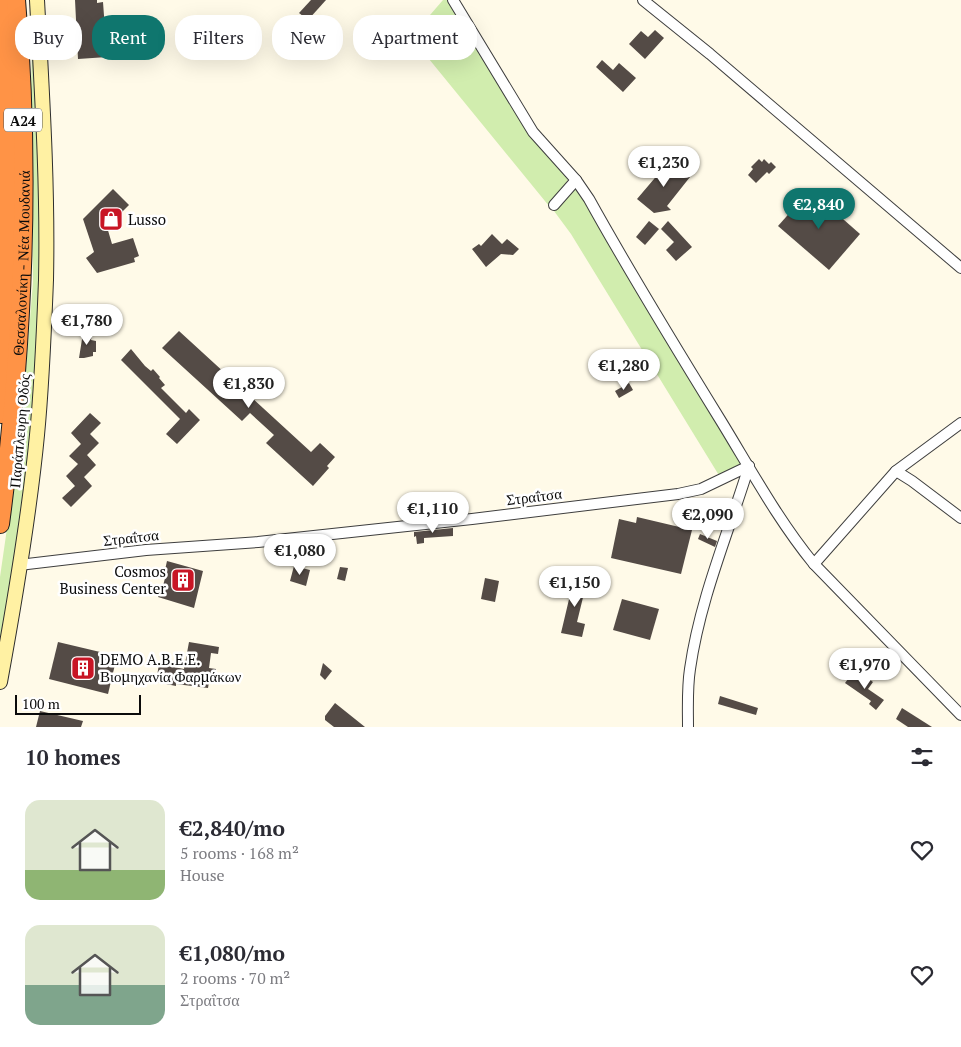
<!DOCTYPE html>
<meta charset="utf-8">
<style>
body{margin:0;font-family:"PT Serif",serif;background:#f7f7f7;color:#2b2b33;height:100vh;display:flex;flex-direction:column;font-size:19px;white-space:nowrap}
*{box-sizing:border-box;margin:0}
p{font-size:16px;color:#7c7c81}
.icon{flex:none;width:28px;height:28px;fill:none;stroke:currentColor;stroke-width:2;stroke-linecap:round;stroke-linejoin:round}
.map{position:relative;height:727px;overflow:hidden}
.details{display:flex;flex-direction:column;background:#fff;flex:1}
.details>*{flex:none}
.guide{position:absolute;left:15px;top:15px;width:500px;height:45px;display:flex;gap:10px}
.scale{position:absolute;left:15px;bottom:12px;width:126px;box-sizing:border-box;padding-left:5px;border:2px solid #0b0b0b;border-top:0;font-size:14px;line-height:18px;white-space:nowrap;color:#0b0b0b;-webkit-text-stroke:4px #fff;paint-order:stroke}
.price{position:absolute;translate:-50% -42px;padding:0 11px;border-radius:18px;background:#fff;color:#222;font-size:16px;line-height:32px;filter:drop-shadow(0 1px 2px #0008)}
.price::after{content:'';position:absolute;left:50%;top:30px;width:15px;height:11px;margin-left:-8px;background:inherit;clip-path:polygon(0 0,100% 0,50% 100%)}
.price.selected{background:#0f766e;color:#fff}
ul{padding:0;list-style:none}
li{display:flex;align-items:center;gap:15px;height:125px;padding:0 25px}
li span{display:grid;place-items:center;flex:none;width:140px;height:100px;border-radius:15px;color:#555}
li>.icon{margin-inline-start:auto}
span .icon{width:60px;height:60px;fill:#fffc;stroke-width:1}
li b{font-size:21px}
h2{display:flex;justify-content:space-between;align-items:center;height:60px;padding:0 25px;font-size:21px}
.pill{padding:0 18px;border-radius:20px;background:#fff;box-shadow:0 5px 20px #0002;font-size:18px;line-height:45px}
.pill.selected{background:#0f766e;color:#fff}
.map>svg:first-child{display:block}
.green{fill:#d1edae}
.building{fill:#544b46}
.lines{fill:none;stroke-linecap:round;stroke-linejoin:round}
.street-casing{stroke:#3e3e3e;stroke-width:12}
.secondary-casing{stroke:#2d2d2d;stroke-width:16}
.highway-casing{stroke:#1c1c1c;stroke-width:20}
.street{stroke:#fff;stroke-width:10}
.secondary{stroke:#fff1a3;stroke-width:14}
.highway{stroke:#ff9346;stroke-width:18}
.labels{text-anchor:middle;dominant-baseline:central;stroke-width:5;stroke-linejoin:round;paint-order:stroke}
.shield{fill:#fff;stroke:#545454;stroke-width:1}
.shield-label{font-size:14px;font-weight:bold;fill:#0b0b0b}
.poi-label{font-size:15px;fill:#0b0b0b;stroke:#fff;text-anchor:start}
.street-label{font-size:15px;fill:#0b0b0b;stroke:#fff}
</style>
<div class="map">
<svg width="961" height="727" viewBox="0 0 961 727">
<rect width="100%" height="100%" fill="#fffae8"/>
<g class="green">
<path d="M30 0H34L42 291 31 435 14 562 0 640V577L21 431 33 282 31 90 32 51Z"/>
<path d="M443 0H453L521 118 569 175 565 187 549 206 411 37Z"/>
<path d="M574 182 740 463 739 467 720 477 571 234 554 211Z"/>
</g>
<g class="building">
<path d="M75 0H97V3L103 2 107 57 78 59Z"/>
<path d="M311 0H326L308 20 299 13Z"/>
<path d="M655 30 664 38 645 59 629 44 641 31 648 37Z"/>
<path d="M602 60 613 70 619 63 636 78 623 92 596 67Z"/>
<path d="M671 159 690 177 667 206 671 210 654 213 637 199Z"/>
<path d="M759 159 762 162 764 159 769 164 771 162 776 167 769 174 767 172 756 183 748 175 753 169 751 167Z"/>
<path d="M113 189 129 205 107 227 112 244 133 238 139 256 134 258 135 262 97 273 86 258 94 252 83 219Z"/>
<path d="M810 190 860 234 829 270 778 226Z"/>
<path d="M649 221 659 229 645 245 636 237Z"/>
<path d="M668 221 692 247 676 261 666 250 674 242 661 229Z"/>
<path d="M492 234 502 244 507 239 519 249 513 255 501 254 486 267 472 249 479 244 481 246Z"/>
<path d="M179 331 311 452 320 443 335 457 327 466 329 468 313 486 266 443 274 435 250 413 242 421 162 348Z"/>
<path d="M83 333 92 334 91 340 96 341V352H93V356L84 358H79Z"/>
<path d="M131 349 145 366 151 371 153 369 160 377 159 378 165 385 161 388 186 413 189 409 200 420 177 444 166 434 180 419 121 360Z"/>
<path d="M629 383 633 390 619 398 615 391Z"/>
<path d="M90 413 101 423 90 434 99 443 87 455 96 465 84 477 92 486 71 507 62 498 75 486 66 476 78 464 69 456 81 444 71 433Z"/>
<path d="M637 517 692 530 681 574 611 558 619 519 636 523Z"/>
<path d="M453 528V536L424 538V543L417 544 416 536 414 537V532Z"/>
<path d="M700 534 717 541 715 547 698 539Z"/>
<path d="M167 561 203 571 194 608 158 597 160 589 162 590 167 570H165Z"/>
<path d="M294 566 310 570 306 586 290 581Z"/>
<path d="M340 567 348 568 345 581 337 579Z"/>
<path d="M575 574 588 577 577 622 585 624 582 637 561 633Z"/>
<path d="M485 578 499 581 495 602 481 599Z"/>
<path d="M622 599 659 609 650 640 613 630Z"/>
<path d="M58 642 117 656 108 694 49 679Z"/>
<path d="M189 642 219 647 218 654 211 653 209 668 216 669 215 677 210 676 208 688 176 684V686L156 682 159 664 184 669Z"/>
<path d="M323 663 332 671 325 680 320 675Z"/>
<path d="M851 675 859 680 863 675 873 682 868 689 884 700 876 710 869 704 871 701 845 683Z"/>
<path d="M720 696 758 708 756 715 718 704Z"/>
<path d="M335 703 365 727H334L325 720V716Z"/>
<path d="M902 708 932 727H908L896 719Z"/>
<path d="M40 711 83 721 81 727H36Z"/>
</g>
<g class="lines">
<g class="street-casing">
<g id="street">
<path d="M453 0 533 132 576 180 589 199C631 275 676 348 721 421 751 470 778 520 814 564L961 715"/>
<path d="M643 0 710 54 961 268"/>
<path d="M554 205 576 180"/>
<path d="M896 471 912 481 961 518"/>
<path d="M814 564 896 471 961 423"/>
<path d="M19 565 146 550 258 542 472 519 678 494 701 489 749 466"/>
<path d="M688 727C688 708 687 688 690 669 700 599 728 534 749 466"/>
</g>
</g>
<g class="secondary-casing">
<path id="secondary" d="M0 682C15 600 29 518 37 435 42 384 44 331 46 280 48 187 42 93 37 0"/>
</g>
<g class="highway-casing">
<g id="highway">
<path d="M2 0 7 115 8 238 2 414"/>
<path id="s1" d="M0 524C23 350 31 175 16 0"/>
</g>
</g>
<use href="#street" class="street"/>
<use href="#secondary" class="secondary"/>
<use href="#highway" class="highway"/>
</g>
<defs>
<g id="shop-square" transform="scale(1.25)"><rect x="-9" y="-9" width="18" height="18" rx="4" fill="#c81525" stroke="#fff"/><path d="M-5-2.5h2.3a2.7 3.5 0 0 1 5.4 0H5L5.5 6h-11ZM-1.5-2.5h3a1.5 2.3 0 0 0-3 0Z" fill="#fff"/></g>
<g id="building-square" transform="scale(1.25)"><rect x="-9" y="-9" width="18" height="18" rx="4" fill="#c81525" stroke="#fff"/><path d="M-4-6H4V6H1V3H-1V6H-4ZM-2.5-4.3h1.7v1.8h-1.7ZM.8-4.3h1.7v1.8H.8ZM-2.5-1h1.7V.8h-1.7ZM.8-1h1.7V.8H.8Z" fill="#fff"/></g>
</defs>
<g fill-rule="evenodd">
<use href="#shop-square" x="111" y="219"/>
<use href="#building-square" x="183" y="580"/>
<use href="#building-square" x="83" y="668"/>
</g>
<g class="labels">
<rect class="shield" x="4" y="108.5" width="38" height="23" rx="4"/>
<g class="shield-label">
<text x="23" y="120">Α24</text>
</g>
<g class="poi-label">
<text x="128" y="219">Lusso</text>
<text x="166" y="571" text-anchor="end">Cosmos<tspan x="166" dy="17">Business Center</tspan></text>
<text x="100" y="659">DEMO A.B.E.E.<tspan x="100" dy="17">Βιομηχανία Φαρμάκων</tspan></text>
</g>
<g class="street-label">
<text stroke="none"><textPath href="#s1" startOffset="262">Θεσσαλονίκη - Νέα Μουδανιά</textPath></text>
<text transform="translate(19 431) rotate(-85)">Παράπλευρη Οδός</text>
<text transform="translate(534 496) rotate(-7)">Στραΐτσα</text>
<text transform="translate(131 537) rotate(-6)">Στραΐτσα</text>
</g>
</g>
</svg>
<div class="scale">100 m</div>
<b class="price" style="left:664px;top:188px">€1,230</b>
<b class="price selected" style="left:819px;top:230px">€2,840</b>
<b class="price" style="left:87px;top:346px">€1,780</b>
<b class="price" style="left:624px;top:391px">€1,280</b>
<b class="price" style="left:249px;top:409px">€1,830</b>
<b class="price" style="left:433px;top:534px">€1,110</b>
<b class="price" style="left:708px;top:540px">€2,090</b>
<b class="price" style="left:300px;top:576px">€1,080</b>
<b class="price" style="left:575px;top:608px">€1,150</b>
<b class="price" style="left:865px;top:690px">€1,970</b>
<div class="guide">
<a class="pill">Buy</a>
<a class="pill selected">Rent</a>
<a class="pill">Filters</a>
<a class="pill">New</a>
<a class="pill">Apartment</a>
</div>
</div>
<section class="details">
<h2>10 homes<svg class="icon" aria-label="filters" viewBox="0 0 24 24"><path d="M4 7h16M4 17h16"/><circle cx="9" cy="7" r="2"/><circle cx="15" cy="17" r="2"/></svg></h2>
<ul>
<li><span style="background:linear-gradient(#dfe7d0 70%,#8fb573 0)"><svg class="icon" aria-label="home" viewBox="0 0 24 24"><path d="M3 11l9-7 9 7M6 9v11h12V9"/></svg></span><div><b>€2,840/mo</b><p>5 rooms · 168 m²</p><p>House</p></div><svg class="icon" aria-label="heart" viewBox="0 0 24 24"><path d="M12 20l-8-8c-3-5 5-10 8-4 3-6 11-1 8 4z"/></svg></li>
<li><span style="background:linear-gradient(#dfe7d0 60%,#7fa58c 0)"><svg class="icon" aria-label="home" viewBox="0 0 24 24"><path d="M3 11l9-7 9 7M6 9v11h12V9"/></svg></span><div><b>€1,080/mo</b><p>2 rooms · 70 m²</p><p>Στραΐτσα</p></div><svg class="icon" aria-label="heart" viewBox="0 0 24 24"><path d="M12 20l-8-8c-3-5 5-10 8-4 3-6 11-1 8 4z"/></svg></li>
</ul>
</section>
